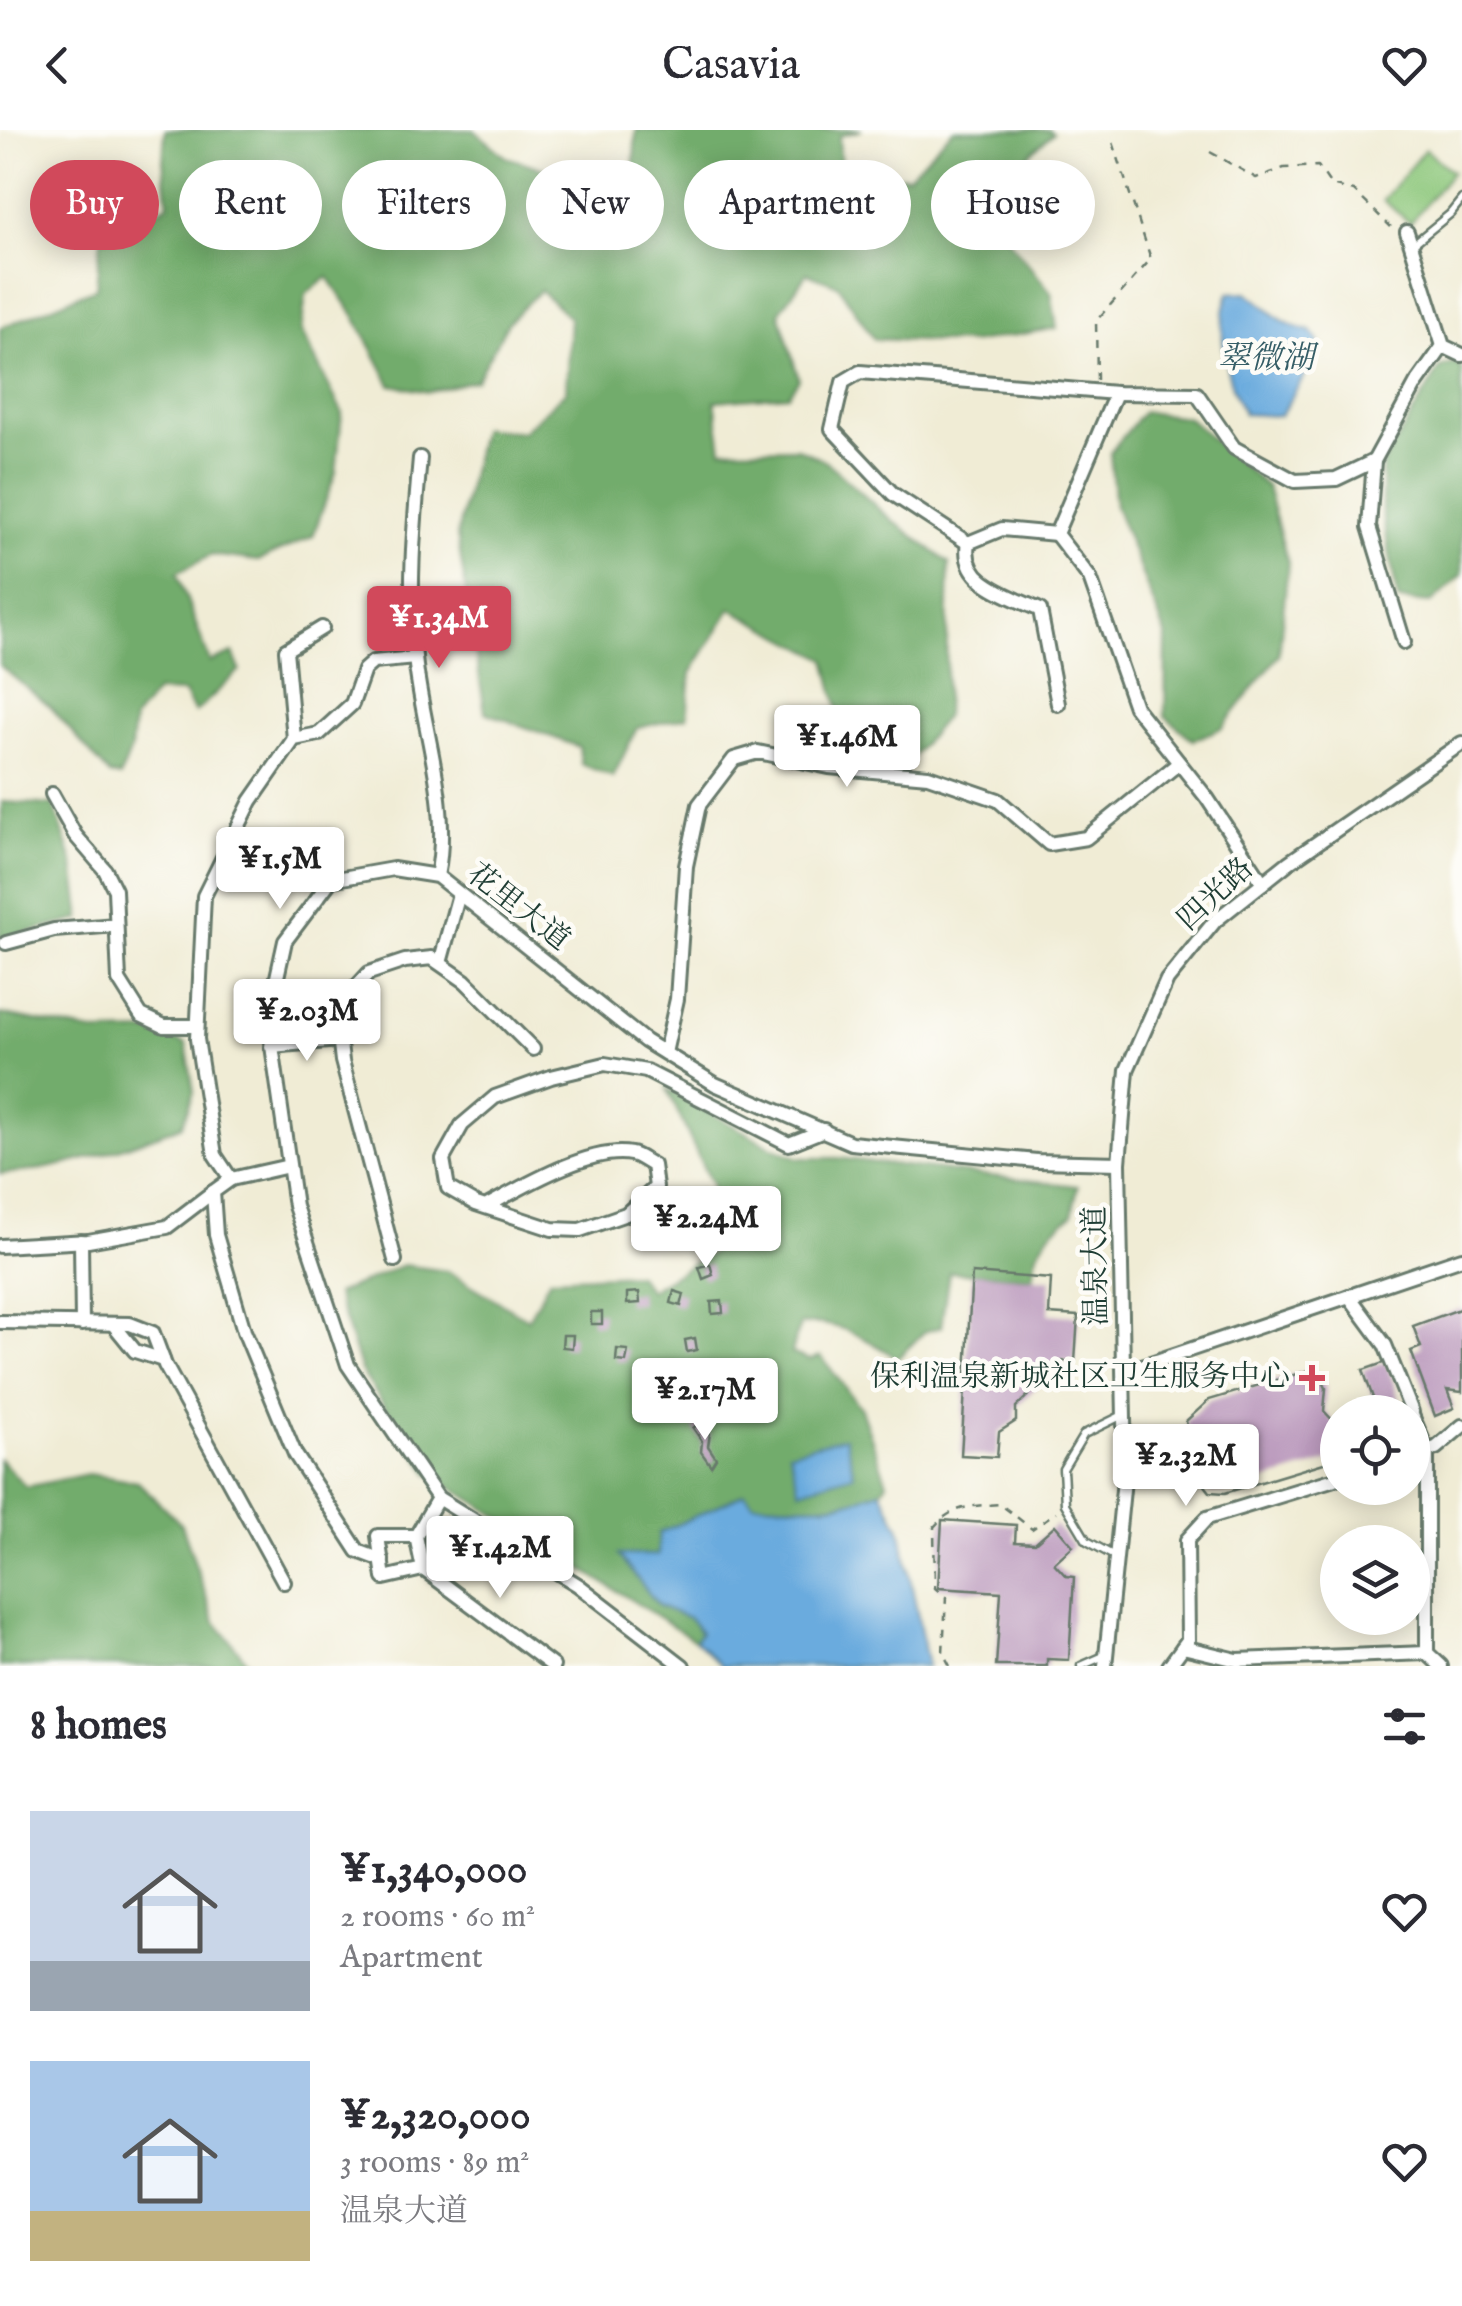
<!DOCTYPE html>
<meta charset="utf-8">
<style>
body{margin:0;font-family:"IM FELL English","Noto Serif SC",serif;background:#f2f2f3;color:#2b2b33;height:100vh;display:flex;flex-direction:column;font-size:38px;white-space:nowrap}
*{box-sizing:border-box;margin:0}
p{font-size:32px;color:#7c7c81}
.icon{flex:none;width:55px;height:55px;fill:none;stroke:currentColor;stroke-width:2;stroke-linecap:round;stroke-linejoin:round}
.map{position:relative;height:1536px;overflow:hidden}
.sheet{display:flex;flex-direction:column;background:#fff;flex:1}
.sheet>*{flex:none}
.hud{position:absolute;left:30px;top:30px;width:1402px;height:90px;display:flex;gap:20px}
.fabs{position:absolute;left:1320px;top:1265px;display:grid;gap:20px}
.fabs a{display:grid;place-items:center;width:110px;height:110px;border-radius:50%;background:#fff;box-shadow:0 5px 25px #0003;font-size:50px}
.price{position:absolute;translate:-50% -85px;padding:0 22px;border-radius:10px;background:#fff;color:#222;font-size:32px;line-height:65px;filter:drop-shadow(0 2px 5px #0008)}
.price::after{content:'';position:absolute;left:50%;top:60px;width:30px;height:22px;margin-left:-15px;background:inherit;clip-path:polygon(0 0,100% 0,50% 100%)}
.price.on{background:#d1495b;color:#fff}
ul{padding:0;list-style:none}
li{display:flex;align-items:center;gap:30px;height:250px;padding:0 30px}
li span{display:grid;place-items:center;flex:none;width:280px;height:200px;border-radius:0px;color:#555}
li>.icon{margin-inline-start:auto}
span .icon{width:120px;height:120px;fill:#fffc;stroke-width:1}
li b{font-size:42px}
h2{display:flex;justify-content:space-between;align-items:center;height:120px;padding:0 30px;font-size:42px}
.pill{padding:0 35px;border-radius:45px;background:#fff;box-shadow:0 5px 25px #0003;font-size:35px;line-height:90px}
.pill.on{background:#d1495b;color:#fff}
header{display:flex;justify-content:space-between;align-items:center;height:130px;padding:0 30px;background:#fff;font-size:45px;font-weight:600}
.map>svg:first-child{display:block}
.green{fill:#8dc77c;stroke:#568258;stroke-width:2.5}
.forest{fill:#72ac6c;stroke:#487450;stroke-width:2.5}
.water{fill:#6babde;stroke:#457489;stroke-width:2.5}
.building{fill:#bc9bbe}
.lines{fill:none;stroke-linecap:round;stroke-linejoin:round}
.service-casing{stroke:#687a6c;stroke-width:11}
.minor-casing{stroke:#687a6c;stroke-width:18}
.path{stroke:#687a6c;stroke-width:2.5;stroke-dasharray:8 8;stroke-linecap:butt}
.service{stroke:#fff;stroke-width:6}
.minor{stroke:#fff;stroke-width:12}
.poi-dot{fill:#d1495b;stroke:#fdfcf7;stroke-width:4}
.labels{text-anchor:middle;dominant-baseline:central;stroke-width:9;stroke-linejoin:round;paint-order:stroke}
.street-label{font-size:30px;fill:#1f3d34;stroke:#fdfcf7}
.poi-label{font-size:30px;fill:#1f3d34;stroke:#fdfcf7;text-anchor:end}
.water-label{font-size:32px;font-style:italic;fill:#365e67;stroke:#fdfcf7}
</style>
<header><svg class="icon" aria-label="back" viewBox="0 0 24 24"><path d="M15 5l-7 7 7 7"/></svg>Casavia<svg class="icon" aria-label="heart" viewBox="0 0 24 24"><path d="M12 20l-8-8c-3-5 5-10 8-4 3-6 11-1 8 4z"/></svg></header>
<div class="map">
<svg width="1462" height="1536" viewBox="0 0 1462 1536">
<rect width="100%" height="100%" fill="#fdfcf7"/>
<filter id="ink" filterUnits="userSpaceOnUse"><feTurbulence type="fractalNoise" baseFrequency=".01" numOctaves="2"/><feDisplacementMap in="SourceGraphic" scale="20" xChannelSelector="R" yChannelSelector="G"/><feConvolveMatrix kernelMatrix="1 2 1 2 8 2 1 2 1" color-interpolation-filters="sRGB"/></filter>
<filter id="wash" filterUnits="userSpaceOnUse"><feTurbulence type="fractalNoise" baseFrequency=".0048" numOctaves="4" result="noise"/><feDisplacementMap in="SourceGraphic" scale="40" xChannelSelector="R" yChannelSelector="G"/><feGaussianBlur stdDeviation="2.25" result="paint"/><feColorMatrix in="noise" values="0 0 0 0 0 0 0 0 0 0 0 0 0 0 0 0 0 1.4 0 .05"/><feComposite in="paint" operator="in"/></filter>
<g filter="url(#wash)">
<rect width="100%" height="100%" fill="#f0ecd5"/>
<path class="green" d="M1425 19 1452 42 1410 93 1383 70Z"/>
<g class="forest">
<path d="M165 0H474L506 27 554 42 633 45 636 0H862L839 6 841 42 908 46 953 0H1049L1053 3 1008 44 994 92 1051 162 1057 198 970 213 874 209 838 155 807 143 779 183 799 249 788 265 715 271 722 319 797 318 826 331 882 382 949 433 945 587 913 626 850 628 826 529 731 479 691 543 687 587 637 598 613 647 581 634 579 617 485 582 457 405 481 298 522 302 566 261 570 188 540 160 509 191 476 250 428 262 391 255 354 185 328 147 306 164 301 201 342 282 336 342 313 406 258 431 212 425 177 443 210 532 233 523 240 540 195 583 184 563 156 562 134 589 131 619 120 647 110 645 49 576 0 536V198L96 158 101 109 168 75 163 31Z"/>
<path d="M1454 233 1462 238V445L1431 473 1398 470 1382 382V335L1440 238Z"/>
<path d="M1143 282 1187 287 1267 357 1288 433 1279 525 1222 598 1193 610 1165 586 1166 505 1115 376 1110 323Z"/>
<path d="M2 672 54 675 74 735 81 789 0 809Z"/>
<path d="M0 884 98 903 151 902 186 914 194 962 182 995C123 1019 64 1040 0 1044Z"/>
<path d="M667 959 774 1018 799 1028H838L1078 1056 1072 1085 1051 1102 1037 1123 1033 1147 949 1142 941 1197 924 1202 898 1228C869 1211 834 1187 800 1195L791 1223 810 1230 821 1226 861 1279 887 1352 881 1361C870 1364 861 1369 851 1371 821 1380 783 1373 753 1373L744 1363 659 1403V1425L620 1426 659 1476 689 1488 701 1502 695 1510 429 1343 361 1241 336 1164 403 1135 447 1141 528 1189 550 1148 637 1144 649 1160 712 1122V1056Z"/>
<path d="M0 1329 26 1357 88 1344 138 1352 182 1395 215 1492 251 1536H0Z"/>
</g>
<g class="water">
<path d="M1247 162C1272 180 1277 194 1311 201L1319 212 1305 245 1280 286 1244 284C1226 252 1215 198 1229 163Z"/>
<path d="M845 1307 854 1344 800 1360 789 1322Z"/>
<path d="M881 1361 900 1398 928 1536H722L695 1510 701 1502 689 1488 659 1476 619 1425H658L659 1403 745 1363 753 1373C784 1373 821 1380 851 1371 861 1368 870 1364 881 1361Z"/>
</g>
<g id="blocks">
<g class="building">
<path d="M710 1134 713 1145 703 1149 699 1137Z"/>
<path d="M972 1143 1051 1149 1049 1184 1078 1186 1075 1232 1063 1231 1016 1277V1291L999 1302 997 1327 961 1325Z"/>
<path d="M674 1161 684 1164 681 1176 671 1173Z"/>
<path d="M639 1162 640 1173 627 1174V1163Z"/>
<path d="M722 1171 723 1183 712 1184 711 1172Z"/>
<path d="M1462 1178V1262L1447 1260 1454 1278 1435 1286 1411 1221 1421 1217 1413 1196Z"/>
<rect x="591" y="1182" width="11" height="12"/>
<path d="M563 1205H573L572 1218 562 1217Z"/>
<path d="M695 1208 697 1220 687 1222 685 1210Z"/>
<path d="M617 1219 628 1220 626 1232 616 1231Z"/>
<path d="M1386 1232 1404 1282H1378L1363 1240Z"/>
<path d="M1310 1240 1321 1247 1326 1258 1324 1281 1338 1296 1337 1329 1225 1363 1210 1362 1200 1349 1186 1291 1209 1270Z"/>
<path d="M678 1246 679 1257 656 1258 655 1247Z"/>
<path d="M729 1254H739L740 1266 730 1267Z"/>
<path d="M701 1292 710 1304 708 1316 716 1328 711 1336 701 1322 702 1311 693 1298Z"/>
<path d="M942 1390 1016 1395 1015 1412 1035 1413 1055 1395 1073 1416 1054 1433 1066 1446 1074 1447 1069 1530 1047 1529V1536H996L1001 1462 938 1458Z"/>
</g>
</g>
</g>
<g filter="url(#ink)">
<use href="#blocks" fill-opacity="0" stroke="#687a6c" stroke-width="2.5"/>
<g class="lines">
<g class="service-casing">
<g id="service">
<path d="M1412 115 1450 84 1462 69"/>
<path d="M1116 1427 1087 1411 1065 1374 1063 1339 1084 1304 1123 1285"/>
<path d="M1081 1536 1106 1525"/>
</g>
</g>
<g class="minor-casing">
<g id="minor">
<path d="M1407 102 1443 216 1462 225"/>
<path d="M1116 263 1056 404 1090 448 1135 577 1207 668 1263 753"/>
<path d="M420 328C414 395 408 460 415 527 422 599 452 674 437 746"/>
<path d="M1056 404 1002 399 968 413C960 453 1011 466 1040 480L1058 574"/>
<path d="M968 413 893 364 832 299 843 252 860 242 1116 263 1197 264 1234 318 1295 351 1336 349 1374 331"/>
<path d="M1404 512 1369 397 1374 331 1416 254 1443 216"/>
<path d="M294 609 286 520 322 498"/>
<path d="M52 664 75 705 105 740 115 760 119 850 141 885 164 896H197"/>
<path d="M6 813 54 800 116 795"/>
<path d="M440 833 459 764"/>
<path d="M271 916 340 910"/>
<path d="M665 923 677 869 686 736 699 675 734 629 758 622 829 637 928 646 998 670 1049 714 1086 708 1179 633"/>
<path d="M289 1036 231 1049 213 1062 216 1105 244 1201 295 1324 358 1421 382 1430"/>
<path d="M231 1049 215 1025 197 909 204 766 251 671 294 609 319 604 352 574 364 540 373 532 415 528"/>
<path d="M487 1076C522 1057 591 1016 631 1024 638 1025 646 1032 653 1035L656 1057 626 1084 580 1100 552 1099 476 1074 448 1058 443 1029 462 995 495 967 551 947 605 934 646 941 789 1014 824 1000"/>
<path d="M81 1111 82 1194"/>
<path d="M0 1116 88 1111 167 1097 213 1062"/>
<path d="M395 1130 342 931 338 897 349 865 369 843 405 831 432 828 465 851 533 919"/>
<path d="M1349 1166 1385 1215 1412 1282"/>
<path d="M0 1192 130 1194 153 1203 165 1235 284 1452"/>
<path d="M113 1194 135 1221 163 1230"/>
<path d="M1124 1242 1462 1128"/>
<path d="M1412 1285 1427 1321V1523"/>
<path d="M1412 1325 1436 1318 1462 1296"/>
<path d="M416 1406 438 1368"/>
<path d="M423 1439 384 1448 378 1406H416L423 1439 553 1536"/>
<path d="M1183 1517 1237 1530 1427 1523 1441 1536"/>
<path d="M683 1536 578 1455 438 1368 348 1235 295 1076 268 888 285 811 331 750 393 739 437 746 645 911 715 954 851 1013 1037 1031 1119 1033"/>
<path d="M1105 1536 1125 1340 1119 1033 1127 940 1167 850 1215 791 1288 733 1462 613"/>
<path d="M1169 1536 1188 1510 1187 1410 1207 1388 1338 1348"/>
</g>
</g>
<g class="path">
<path d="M1210 22 1256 48 1284 38 1318 36 1331 55 1354 61 1391 97"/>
<path d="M1097 250 1096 191 1151 129 1112 9"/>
<path d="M950 1536 943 1523 946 1467 935 1458 934 1397C953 1375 972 1376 1000 1374L1032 1399 1056 1382"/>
</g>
<use href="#service" class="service"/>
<use href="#minor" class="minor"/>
</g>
</g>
<path class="poi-dot" d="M1307 1233h10v10h10v10h-10v10h-10v-10h-10v-10h10z"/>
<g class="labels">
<g class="street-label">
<text transform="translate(1216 765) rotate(-43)">四光路</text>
<text transform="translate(518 778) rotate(38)">花里大道</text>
<text transform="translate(1097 1136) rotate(-91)">温泉大道</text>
</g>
<g class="poi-label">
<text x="1290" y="1248">保利温泉新城社区卫生服务中心</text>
</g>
<g class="water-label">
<text x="1266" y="229">翠微湖</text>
</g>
</g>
</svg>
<div class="fabs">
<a><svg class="icon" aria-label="locate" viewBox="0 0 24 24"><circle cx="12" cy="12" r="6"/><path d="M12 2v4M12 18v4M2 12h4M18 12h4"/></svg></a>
<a><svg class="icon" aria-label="layers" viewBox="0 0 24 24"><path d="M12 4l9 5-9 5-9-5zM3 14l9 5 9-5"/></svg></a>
</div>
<b class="price on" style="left:439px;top:541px">¥1.34M</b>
<b class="price" style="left:847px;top:660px">¥1.46M</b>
<b class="price" style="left:280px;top:782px">¥1.5M</b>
<b class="price" style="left:307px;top:934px">¥2.03M</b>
<b class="price" style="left:706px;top:1141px">¥2.24M</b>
<b class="price" style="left:705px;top:1313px">¥2.17M</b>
<b class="price" style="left:1186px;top:1379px">¥2.32M</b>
<b class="price" style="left:500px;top:1471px">¥1.42M</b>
<div class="hud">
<a class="pill on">Buy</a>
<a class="pill">Rent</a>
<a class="pill">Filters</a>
<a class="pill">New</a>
<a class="pill">Apartment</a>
<a class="pill">House</a>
</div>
</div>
<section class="sheet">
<h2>8 homes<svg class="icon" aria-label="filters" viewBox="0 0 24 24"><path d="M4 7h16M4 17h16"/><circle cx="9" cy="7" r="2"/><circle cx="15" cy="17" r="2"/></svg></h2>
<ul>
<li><span style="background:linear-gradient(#c9d6e8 75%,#9aa5b1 0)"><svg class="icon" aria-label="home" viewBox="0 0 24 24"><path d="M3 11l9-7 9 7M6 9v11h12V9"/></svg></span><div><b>¥1,340,000</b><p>2 rooms · 60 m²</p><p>Apartment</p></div><svg class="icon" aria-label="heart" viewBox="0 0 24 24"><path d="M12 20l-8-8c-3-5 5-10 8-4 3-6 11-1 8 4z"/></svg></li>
<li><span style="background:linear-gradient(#a9c7e8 75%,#c2b280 0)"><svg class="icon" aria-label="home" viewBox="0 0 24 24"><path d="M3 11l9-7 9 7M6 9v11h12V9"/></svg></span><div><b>¥2,320,000</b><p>3 rooms · 89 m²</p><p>温泉大道</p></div><svg class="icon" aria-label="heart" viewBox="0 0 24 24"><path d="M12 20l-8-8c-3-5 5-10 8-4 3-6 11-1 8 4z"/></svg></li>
</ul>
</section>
